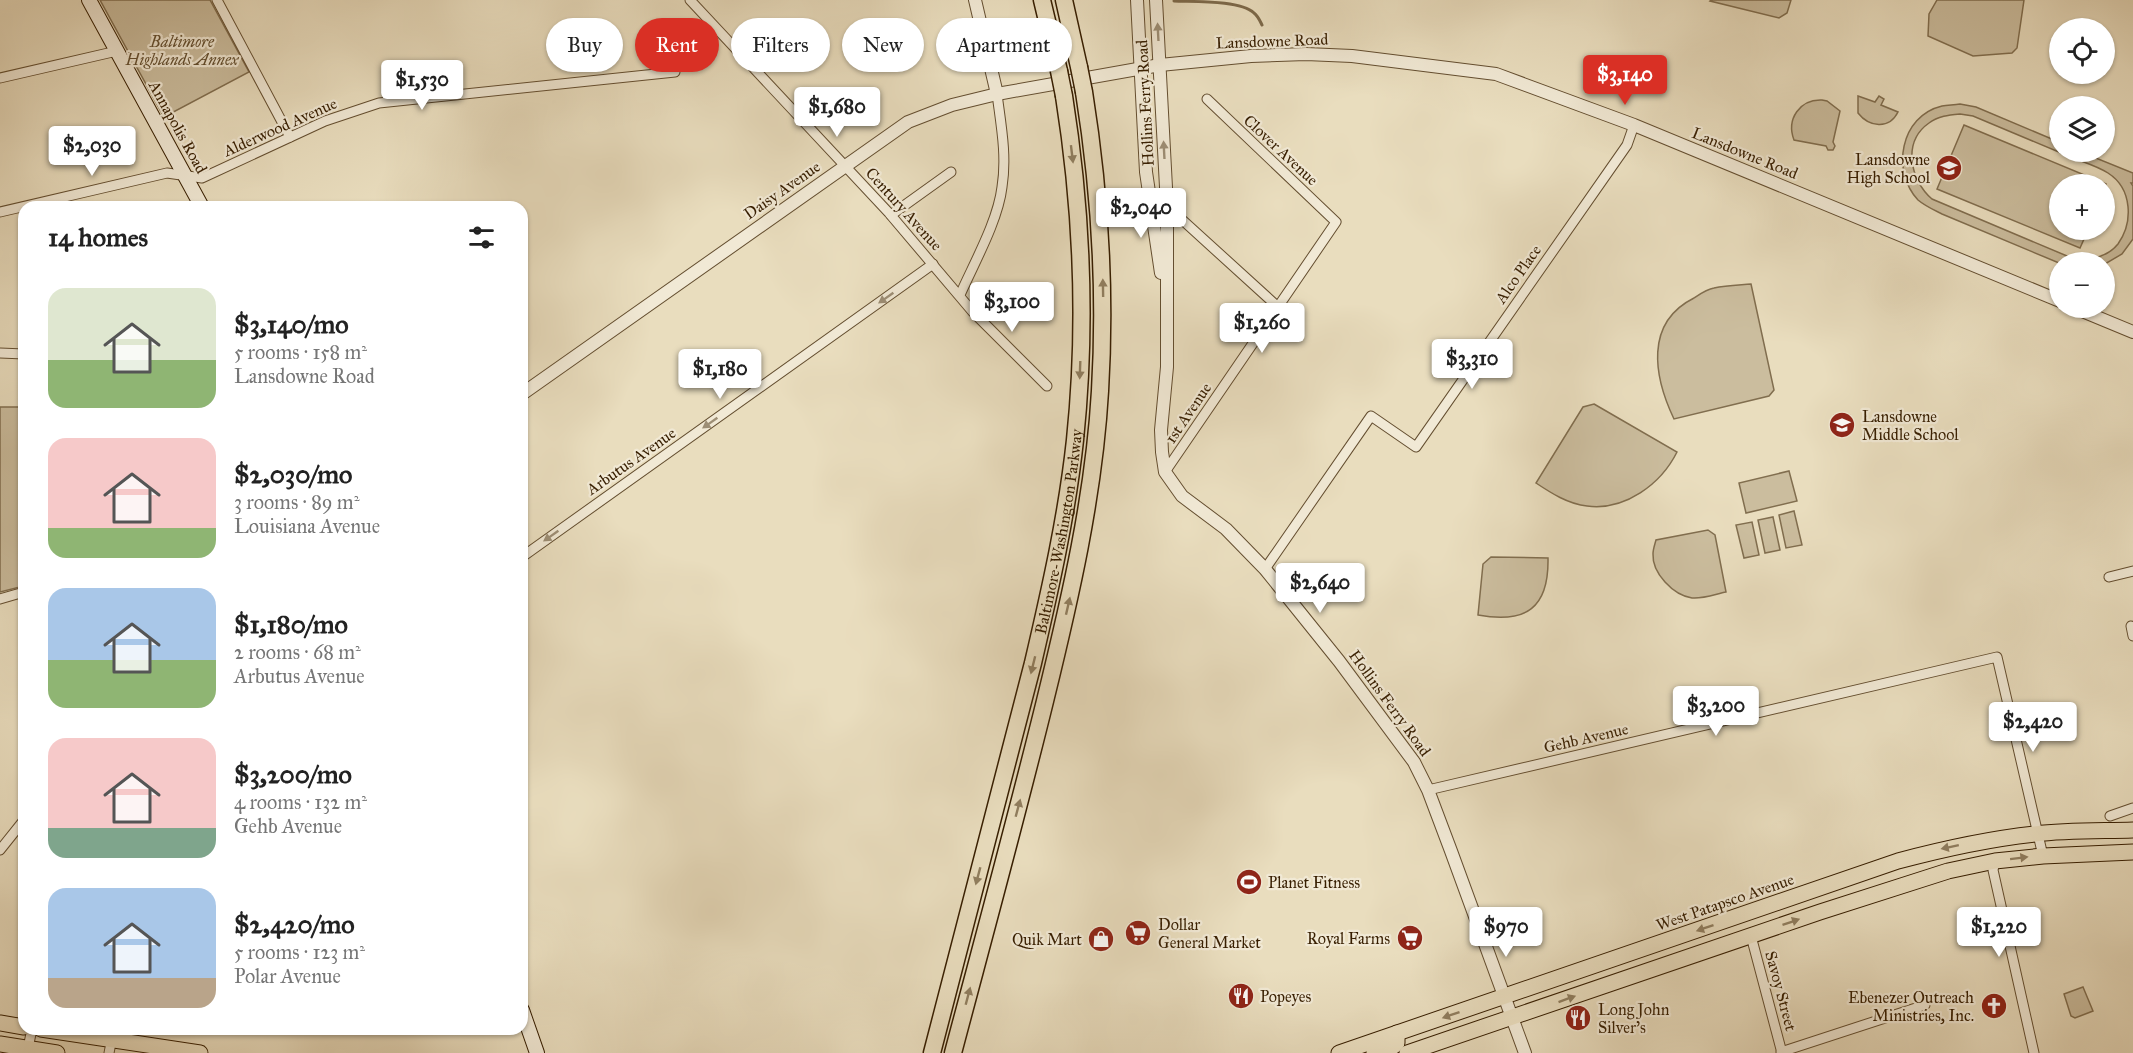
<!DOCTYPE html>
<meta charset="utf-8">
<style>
body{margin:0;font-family:"IM FELL Great Primer",serif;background:#f6f6f6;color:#222;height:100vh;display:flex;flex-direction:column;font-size:22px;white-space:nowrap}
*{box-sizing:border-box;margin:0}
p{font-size:20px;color:#767676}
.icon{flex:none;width:33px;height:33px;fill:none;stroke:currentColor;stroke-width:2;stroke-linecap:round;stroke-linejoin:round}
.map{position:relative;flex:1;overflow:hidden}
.details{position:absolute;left:18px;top:201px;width:510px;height:834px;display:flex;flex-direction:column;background:#fff;border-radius:18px;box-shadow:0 2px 4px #0004}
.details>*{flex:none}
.hud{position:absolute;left:546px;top:18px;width:570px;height:54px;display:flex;gap:12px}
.tools{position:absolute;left:2049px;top:18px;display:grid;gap:12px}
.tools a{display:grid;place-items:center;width:66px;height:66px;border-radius:50%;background:#fff;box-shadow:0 2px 4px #0004;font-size:30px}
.price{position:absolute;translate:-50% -51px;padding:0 14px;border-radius:6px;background:#fff;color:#222;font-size:20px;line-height:39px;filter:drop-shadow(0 2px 3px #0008)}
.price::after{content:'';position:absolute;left:50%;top:36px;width:18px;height:14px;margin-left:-9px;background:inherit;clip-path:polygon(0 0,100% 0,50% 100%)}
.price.selected{background:#d93025;color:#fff}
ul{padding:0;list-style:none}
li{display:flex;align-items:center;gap:18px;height:150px;padding:0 30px}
li span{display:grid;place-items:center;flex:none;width:168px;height:120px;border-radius:18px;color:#555}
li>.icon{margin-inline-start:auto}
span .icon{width:72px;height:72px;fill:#fffc;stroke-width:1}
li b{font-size:26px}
h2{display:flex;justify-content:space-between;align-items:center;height:72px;padding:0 30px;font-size:26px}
.chip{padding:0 21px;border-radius:27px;background:#fff;box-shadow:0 2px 4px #0004;font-size:21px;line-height:54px}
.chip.selected{background:#d93025;color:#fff}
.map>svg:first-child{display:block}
.green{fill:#cbbd9e;stroke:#816e4f;stroke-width:1.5;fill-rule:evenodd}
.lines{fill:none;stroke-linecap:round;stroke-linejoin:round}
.stream{stroke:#7d6a4b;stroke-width:3}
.minor-casing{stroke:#644e30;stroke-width:11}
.tertiary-casing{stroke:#644e30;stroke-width:14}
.secondary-casing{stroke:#371e00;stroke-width:16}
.primary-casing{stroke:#371e00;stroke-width:17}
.motorway-casing{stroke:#371e00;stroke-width:19}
.minor{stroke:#f1e9d5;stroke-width:9}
.tertiary{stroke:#f1e9d5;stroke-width:12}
.secondary{stroke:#f1e9d5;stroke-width:14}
.primary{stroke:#e9ddbe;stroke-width:15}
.motorway{stroke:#e9ddbe;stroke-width:16}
.motorway-bridge-casing{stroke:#371e00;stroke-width:19;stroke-linecap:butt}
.motorway-bridge{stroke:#e9ddbe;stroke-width:16}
.oneway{fill:#9d8e75}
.oneway2{fill:#907e5f}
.labels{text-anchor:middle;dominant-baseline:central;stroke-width:4.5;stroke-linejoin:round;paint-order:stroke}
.park-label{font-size:16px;font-style:italic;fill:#634e2f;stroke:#f1e9d5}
.street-label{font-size:16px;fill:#371e00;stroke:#f1e9d5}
.poi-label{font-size:16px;fill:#371e00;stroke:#f1e9d5;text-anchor:start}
</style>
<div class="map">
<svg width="2133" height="1053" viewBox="0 0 2133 1053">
<rect width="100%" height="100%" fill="#e9ddbe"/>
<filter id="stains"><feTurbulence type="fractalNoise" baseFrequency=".00333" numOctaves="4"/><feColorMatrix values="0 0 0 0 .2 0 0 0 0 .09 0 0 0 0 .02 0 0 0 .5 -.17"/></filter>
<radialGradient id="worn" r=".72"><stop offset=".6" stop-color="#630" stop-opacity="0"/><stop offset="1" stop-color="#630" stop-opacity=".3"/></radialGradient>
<g class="green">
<path d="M100 0H210L249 72 164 117Z"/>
<path d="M1711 0H1791L1787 13 1779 18 1710 1Z"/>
<path d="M1937 0H2024L2017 48 2012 53 1973 56 1928 36 1929 14Z"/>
<path d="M1858 96 1875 102 1879 96 1884 99 1881 105 1898 112C1889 130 1869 127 1858 113Z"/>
<path d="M1822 100 1827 101 1840 111 1833 142 1835 146 1833 150H1828L1826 146 1794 140C1786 119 1800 99 1822 100Z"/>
<path d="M1960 104 1976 107 2059 142 2060 152H2081L2133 173V183H2131L2133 186V239L2122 254 2105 264 2104 262 2059 263 1942 214C1934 210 1925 206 1918 200 1891 171 1900 116 1942 106 1948 105 1954 105 1960 104ZM1960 114 1973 116C2004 129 2035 142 2066 155 2079 161 2096 165 2108 173 2133 189 2133 223 2118 244 2105 260 2086 260 2067 256L1932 199C1910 180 1902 142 1929 123 1938 116 1949 115 1960 114Z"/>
<path d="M1964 125 2106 184 2105 187 2104 184H2060V230H2088L2080 248 1937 189Z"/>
<path d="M1751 284 1774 390 1769 396 1674 419C1654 377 1644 323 1694 298 1700 294 1707 289 1714 288 1726 285 1739 285 1751 284Z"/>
<path d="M1594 404 1677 452C1661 484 1625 511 1587 506 1568 504 1551 493 1536 483L1583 407Z"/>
<path d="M0 407H24V586L0 592Z"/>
<path d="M1789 471 1797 501 1746 513 1739 483Z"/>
<path d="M1794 511 1802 545 1786 548 1779 515Z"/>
<path d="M1773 517 1780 550 1765 553 1758 520Z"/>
<path d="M1752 522 1759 555 1744 558 1736 525Z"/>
<path d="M1708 530 1715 535 1726 592C1716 594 1703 599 1692 598 1673 595 1652 573 1653 554 1653 549 1655 544 1656 540Z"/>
<path d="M1491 557 1548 558C1549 608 1526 624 1478 615L1483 564Z"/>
<path d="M2083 987 2093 1011 2075 1018 2071 1016 2064 994Z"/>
</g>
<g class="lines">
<path class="stream" d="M1174 1C1193 2 1240 0 1254 13 1258 16 1260 21 1262 25"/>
<g class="minor-casing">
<g id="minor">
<path d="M217 0 290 137"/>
<path d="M690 0 889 213 972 311 1047 386"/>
<path d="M0 78 117 51"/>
<path d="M1167 206 1278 307"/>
<path d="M0 212 167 173 202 178 325 121 379 103 675 72"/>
<path d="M891 215 951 172"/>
<path d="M960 295C974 263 998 221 1002 187 1007 156 1001 125 997 94"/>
<path d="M0 353 24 354"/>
<path d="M1165 472 1336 222 1207 99"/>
<path d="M522 557 933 264"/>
<path d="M1265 569 1371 416 1416 447 1627 145 1634 125"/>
<path d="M2109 577 2133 571"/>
<path d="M0 599 24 592"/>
<path d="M2131 626 2133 636"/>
<path d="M1428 790 1997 657 2043 856"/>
<path d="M2110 816 2133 808"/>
<path d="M0 850 24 820"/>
<path d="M1995 861 1993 870 2034 1053"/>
<path d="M1751 936 1782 1053"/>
<path d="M28 1048 32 1029"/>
<path d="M1781 1052 1925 1005"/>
<path d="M109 1053 112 1038"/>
</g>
</g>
<g class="tertiary-casing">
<g id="tertiary">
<path d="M975 0 997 94"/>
<path d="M1137 0 1146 172 1161 273"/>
<path d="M1156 0 1167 206V367L1161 430 1162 452 1165 472 1182 496 1226 529 1265 569 1339 661 1414 762 1428 790 1451 851 1525 1053"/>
<path d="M2075 308 2133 332"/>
<path d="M522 394 908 122 952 105 997 94 1160 65 1251 56 1306 54 1352 56 1496 74 1634 125 2060 301"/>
</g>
</g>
<g class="secondary-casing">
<g id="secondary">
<path d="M89 0 202 207"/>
<path d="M522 1010 537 1053"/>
</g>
</g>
<g class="primary-casing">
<g id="primary">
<path d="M0 1023 24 1027"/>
<path d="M41 1029 200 1053"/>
<path d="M0 1044 57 1053"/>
<path d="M1339 1053 1898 861C1943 849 1988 839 2035 834 2067 830 2101 831 2133 830"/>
<path d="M1374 1053 1394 1046 1397 1043V1033"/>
<path d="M1407 1053 1820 912 1948 871 1995 861 2043 856 2133 852"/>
</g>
</g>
<g class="motorway-casing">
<g id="motorway">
<path d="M1042 0 1059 71"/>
<path d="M1064 0 1079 67"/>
<path id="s1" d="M932 1053 1033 663C1050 590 1067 515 1075 440 1087 325 1082 210 1064 96"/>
<path d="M953 1053C984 936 1016 819 1045 701 1070 599 1094 496 1100 391 1106 290 1100 192 1084 92"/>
</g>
</g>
<use href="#minor" class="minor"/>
<use href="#tertiary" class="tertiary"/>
<use href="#secondary" class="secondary"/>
<use href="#primary" class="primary"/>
<use href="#motorway" class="motorway"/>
<g class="motorway-bridge-casing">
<g id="motorway-bridge">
<path d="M1079 67 1084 92"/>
<path d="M1059 71 1064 96"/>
</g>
</g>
<use href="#motorway-bridge" class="motorway-bridge"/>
</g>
<defs><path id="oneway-solid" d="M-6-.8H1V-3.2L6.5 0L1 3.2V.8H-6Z" transform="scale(1.5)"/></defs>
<g class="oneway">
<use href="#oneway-solid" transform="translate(1158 32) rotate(-93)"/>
<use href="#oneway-solid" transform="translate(1164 150) rotate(-93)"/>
<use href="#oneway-solid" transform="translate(886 298) rotate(145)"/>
<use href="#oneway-solid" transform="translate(710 423) rotate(145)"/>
<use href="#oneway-solid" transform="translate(551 536) rotate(145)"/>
</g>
<g class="oneway2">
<use href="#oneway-solid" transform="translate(1072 154) rotate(83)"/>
<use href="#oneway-solid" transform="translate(1103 288) rotate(-91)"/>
<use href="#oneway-solid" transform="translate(1080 370) rotate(92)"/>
<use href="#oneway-solid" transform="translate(1068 606) rotate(-77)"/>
<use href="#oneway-solid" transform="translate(1033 665) rotate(104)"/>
<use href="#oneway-solid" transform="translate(1018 808) rotate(-75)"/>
<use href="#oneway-solid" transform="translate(1950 847) rotate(168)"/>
<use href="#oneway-solid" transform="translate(2019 858) rotate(-7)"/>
<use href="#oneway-solid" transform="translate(978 876) rotate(105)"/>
<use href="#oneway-solid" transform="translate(1791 922) rotate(-19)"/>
<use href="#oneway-solid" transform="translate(1705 928) rotate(161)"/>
<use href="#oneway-solid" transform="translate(968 996) rotate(-75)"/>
<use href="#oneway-solid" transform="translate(1567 999) rotate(-20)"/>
<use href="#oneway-solid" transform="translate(1451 1015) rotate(161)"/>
</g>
<defs>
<g id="school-disc" transform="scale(1.35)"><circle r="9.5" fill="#8f2418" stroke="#f1e9d5"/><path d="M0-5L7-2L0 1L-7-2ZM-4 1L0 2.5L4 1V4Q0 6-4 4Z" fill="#fff"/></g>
<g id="stadium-disc" transform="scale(1.35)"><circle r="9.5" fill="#8f2418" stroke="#f1e9d5"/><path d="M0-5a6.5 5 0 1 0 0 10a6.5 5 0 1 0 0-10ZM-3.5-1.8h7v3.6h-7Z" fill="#fff"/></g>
<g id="supermarket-disc" transform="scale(1.35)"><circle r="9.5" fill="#8f2418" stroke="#f1e9d5"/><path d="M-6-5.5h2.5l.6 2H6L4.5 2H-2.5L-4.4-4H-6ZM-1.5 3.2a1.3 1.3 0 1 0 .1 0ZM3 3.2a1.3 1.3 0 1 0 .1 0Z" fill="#fff"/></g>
<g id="shop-disc" transform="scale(1.35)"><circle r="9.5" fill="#8f2418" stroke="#f1e9d5"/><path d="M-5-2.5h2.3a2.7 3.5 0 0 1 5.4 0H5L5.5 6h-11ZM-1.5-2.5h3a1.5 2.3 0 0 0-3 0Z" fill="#fff"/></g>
<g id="restaurant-disc" transform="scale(1.35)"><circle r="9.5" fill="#8f2418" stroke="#f1e9d5"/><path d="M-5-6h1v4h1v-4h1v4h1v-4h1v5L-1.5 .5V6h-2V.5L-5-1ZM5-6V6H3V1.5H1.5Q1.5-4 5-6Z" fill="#fff"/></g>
<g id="church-disc" transform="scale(1.35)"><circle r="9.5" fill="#8f2418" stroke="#f1e9d5"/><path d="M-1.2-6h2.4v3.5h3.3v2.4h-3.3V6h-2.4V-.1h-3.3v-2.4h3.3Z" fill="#fff"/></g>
</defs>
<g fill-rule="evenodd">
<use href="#school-disc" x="1949" y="168"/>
<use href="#school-disc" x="1842" y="425"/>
<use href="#stadium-disc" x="1249" y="882"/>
<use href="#supermarket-disc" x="1138" y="933"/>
<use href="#supermarket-disc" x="1410" y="938"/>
<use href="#shop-disc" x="1101" y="939"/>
<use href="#restaurant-disc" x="1241" y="996"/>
<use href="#church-disc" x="1994" y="1006"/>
<use href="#restaurant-disc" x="1578" y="1018"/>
</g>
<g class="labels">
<g class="park-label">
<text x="182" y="41">Baltimore<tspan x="182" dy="18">Highlands Annex</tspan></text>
</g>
<g class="street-label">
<text transform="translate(1272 41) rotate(-2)">Lansdowne Road</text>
<text transform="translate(1145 103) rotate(-93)">Hollins Ferry Road</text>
<text transform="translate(178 127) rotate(61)">Annapolis Road</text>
<text transform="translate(280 127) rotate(-24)">Alderwood Avenue</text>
<text transform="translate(1281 150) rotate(43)">Clover Avenue</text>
<text transform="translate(1745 153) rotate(22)">Lansdowne Road</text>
<text transform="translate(782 190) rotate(-35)">Daisy Avenue</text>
<text transform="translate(904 209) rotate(48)">Century Avenue</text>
<text transform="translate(1518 274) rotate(-55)">Alco Place</text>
<text transform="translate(1188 413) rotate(-56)">1st Avenue</text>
<text transform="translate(631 461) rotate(-35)">Arbutus Avenue</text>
<text stroke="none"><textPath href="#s1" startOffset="537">Baltimore-Washington Parkway</textPath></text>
<text transform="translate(1390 703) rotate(54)">Hollins Ferry Road</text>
<text transform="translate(1586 738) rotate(-13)">Gehb Avenue</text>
<text transform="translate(1725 902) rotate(-19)">West Patapsco Avenue</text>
<text transform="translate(1781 991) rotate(75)">Savoy Street</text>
</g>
<g class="poi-label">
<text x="1930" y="159" text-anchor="end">Lansdowne<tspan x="1930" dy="18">High School</tspan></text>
<text x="1862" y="416">Lansdowne<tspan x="1862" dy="18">Middle School</tspan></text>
<text x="1268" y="882">Planet Fitness</text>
<text x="1158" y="924">Dollar<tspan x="1158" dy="18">General Market</tspan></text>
<text x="1390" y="938" text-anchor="end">Royal Farms</text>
<text x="1082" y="939" text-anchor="end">Quik Mart</text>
<text x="1260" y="996">Popeyes</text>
<text x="1974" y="997" text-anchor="end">Ebenezer Outreach<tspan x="1974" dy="18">Ministries, Inc.</tspan></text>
<text x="1598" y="1009">Long John<tspan x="1598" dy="18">Silver's</tspan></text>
</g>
</g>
<rect width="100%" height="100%" filter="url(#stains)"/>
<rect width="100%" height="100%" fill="url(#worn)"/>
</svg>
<div class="tools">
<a><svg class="icon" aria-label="locate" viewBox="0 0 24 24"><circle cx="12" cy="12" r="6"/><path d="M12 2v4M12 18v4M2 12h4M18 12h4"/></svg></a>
<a><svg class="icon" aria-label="layers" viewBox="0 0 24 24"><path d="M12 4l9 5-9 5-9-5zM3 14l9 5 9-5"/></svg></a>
<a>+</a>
<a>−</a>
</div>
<b class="price selected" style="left:1625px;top:106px">$3,140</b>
<b class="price" style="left:422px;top:111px">$1,530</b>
<b class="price" style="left:837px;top:138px">$1,680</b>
<b class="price" style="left:92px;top:177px">$2,030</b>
<b class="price" style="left:1141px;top:239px">$2,040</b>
<b class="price" style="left:1012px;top:333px">$3,100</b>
<b class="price" style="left:1262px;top:354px">$1,260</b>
<b class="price" style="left:1472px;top:390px">$3,310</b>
<b class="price" style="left:720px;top:400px">$1,180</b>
<b class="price" style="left:1320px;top:614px">$2,640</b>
<b class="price" style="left:1716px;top:737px">$3,200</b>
<b class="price" style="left:2033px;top:753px">$2,420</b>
<b class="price" style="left:1506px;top:958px">$970</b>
<b class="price" style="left:1999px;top:958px">$1,220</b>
<div class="hud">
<a class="chip">Buy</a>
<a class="chip selected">Rent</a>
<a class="chip">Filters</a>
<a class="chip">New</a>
<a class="chip">Apartment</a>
</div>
<section class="details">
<h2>14 homes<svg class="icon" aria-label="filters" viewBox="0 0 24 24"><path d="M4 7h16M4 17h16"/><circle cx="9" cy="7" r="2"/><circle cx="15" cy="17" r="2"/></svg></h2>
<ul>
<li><span style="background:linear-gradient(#dfe7d0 60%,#8fb573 0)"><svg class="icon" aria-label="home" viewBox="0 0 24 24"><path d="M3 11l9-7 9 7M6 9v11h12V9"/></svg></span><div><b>$3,140/mo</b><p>5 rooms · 158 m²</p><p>Lansdowne Road</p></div></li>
<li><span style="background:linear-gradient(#f6c9c9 75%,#8fb573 0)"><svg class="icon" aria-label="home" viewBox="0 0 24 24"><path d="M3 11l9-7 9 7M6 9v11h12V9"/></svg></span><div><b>$2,030/mo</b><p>3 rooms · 89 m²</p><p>Louisiana Avenue</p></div></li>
<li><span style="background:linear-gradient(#a9c7e8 60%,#8fb573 0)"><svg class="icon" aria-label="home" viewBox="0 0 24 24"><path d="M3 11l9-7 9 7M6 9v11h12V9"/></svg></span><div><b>$1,180/mo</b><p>2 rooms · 68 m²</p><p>Arbutus Avenue</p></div></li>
<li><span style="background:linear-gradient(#f6c9c9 75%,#7fa58c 0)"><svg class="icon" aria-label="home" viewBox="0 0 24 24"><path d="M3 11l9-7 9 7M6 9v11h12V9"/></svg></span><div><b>$3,200/mo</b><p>4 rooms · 132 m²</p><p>Gehb Avenue</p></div></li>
<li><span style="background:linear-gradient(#a9c7e8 75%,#b9a48a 0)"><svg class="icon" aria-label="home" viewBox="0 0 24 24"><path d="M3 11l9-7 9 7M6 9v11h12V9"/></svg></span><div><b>$2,420/mo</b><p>5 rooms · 123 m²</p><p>Polar Avenue</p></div></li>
</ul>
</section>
</div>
